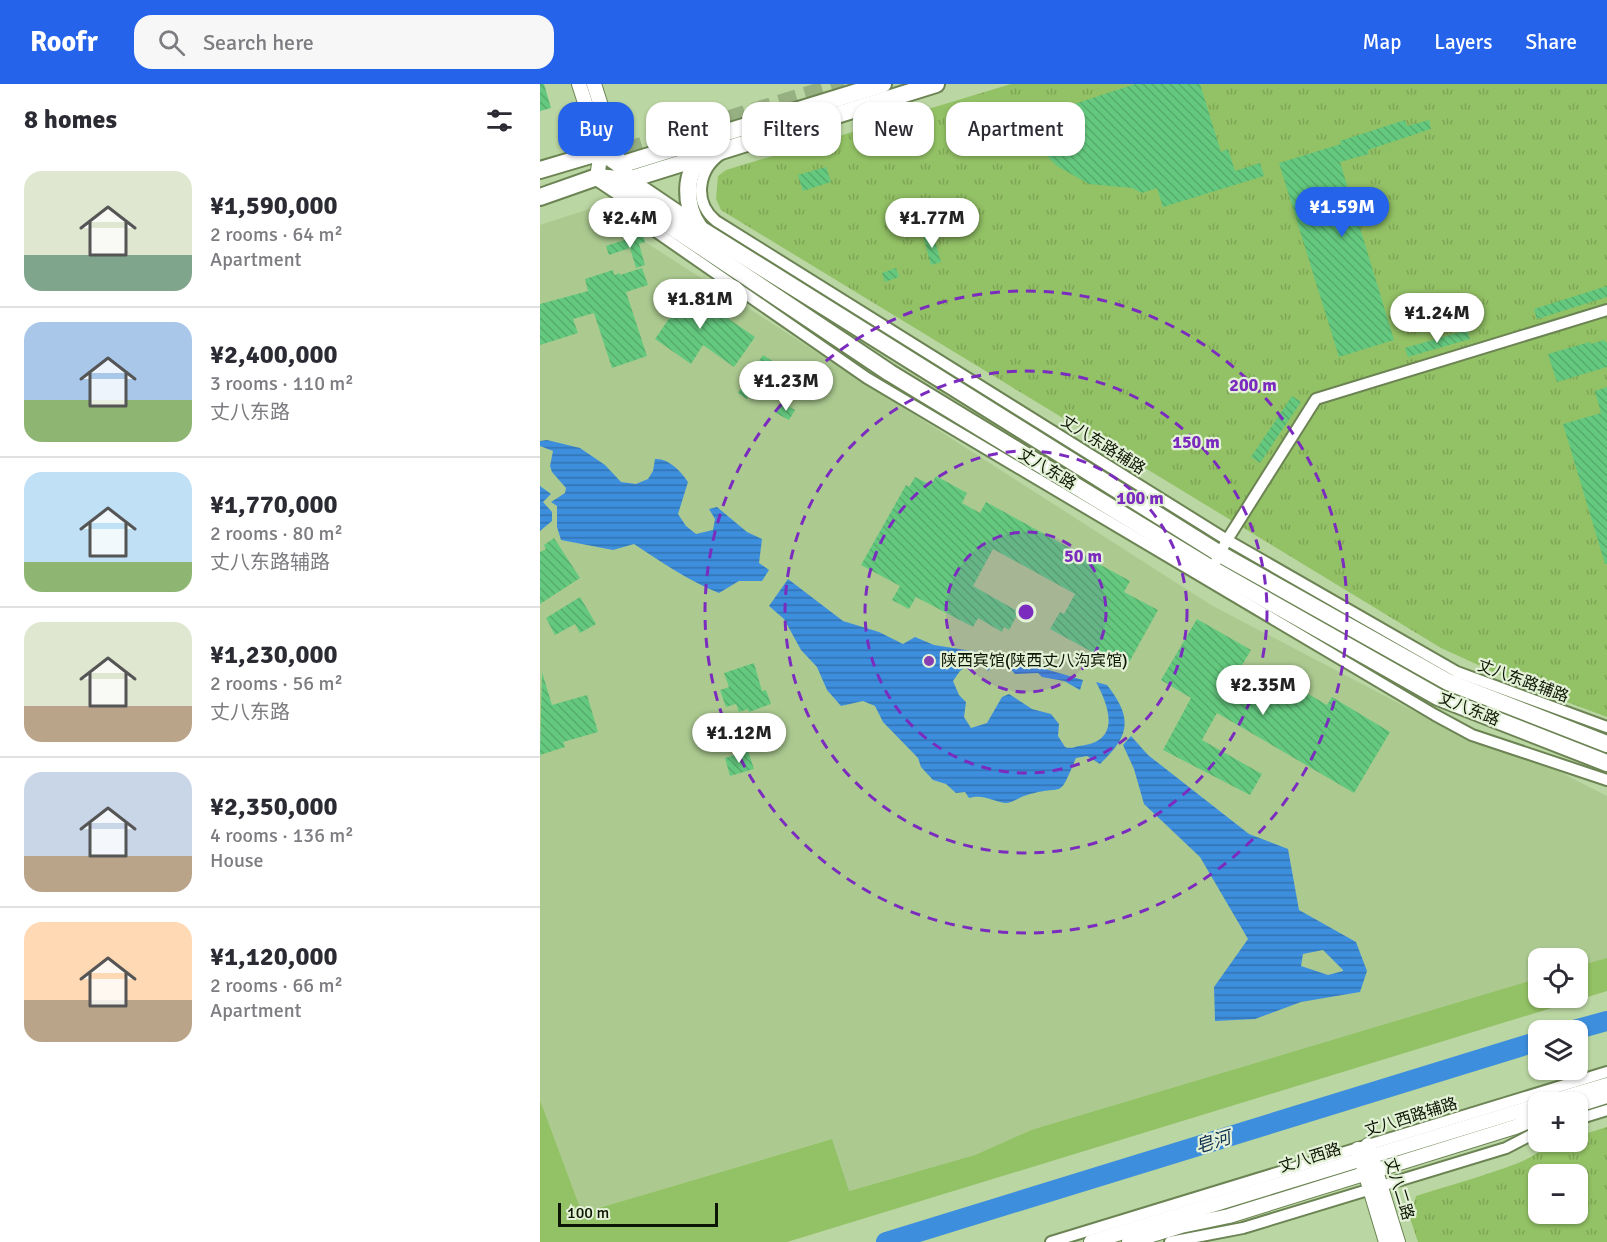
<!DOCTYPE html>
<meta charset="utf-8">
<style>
body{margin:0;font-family:Signika,"Noto Sans SC",sans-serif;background:#f7f7f7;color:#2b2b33;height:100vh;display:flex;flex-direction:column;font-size:22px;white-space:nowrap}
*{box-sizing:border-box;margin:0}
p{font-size:20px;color:#7c7c81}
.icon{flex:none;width:33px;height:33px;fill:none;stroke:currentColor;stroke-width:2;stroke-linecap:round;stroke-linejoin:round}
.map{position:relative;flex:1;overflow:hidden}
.details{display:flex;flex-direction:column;background:#fff;width:540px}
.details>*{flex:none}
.banner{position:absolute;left:18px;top:18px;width:570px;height:54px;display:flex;gap:12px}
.controls{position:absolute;left:988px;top:864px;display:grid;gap:12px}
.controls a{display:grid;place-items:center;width:60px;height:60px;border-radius:12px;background:#fff;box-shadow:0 2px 4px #0004;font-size:30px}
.scale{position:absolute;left:18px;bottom:15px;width:160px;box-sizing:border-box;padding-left:6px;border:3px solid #0d1604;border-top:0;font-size:16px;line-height:21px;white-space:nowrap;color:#0d1604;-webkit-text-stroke:4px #e3f1d7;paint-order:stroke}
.price{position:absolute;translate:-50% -51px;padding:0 14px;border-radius:21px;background:#fff;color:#222;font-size:20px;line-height:39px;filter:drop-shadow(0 2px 3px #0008)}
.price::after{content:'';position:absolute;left:50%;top:36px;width:18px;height:14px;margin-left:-9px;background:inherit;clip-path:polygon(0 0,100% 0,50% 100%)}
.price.on{background:#2563eb;color:#fff}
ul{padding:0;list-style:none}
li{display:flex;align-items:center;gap:18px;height:150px;padding:0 24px}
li+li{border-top:2px solid #e1e1e2}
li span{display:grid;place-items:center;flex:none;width:168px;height:120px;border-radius:18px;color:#555}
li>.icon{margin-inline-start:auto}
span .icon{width:72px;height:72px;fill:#fffc;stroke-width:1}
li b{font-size:26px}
h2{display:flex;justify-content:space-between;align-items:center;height:72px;padding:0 24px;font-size:26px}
.pill{padding:0 21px;border-radius:18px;background:#fff;box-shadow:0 2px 4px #0004;font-size:21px;line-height:54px}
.pill.on{background:#2563eb;color:#fff}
header{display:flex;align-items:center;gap:36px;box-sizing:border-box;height:84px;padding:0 30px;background:#2563eb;color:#fff}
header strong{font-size:28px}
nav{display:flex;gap:33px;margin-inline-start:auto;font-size:21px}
.search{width:420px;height:54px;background:#f7f7f7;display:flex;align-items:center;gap:15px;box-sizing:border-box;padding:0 21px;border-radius:18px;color:#7c7c81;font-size:22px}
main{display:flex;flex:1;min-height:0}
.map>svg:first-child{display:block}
.built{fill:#acca90}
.green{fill:#93c165}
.park{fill:url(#park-tufts);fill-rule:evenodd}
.water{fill:url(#water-rules);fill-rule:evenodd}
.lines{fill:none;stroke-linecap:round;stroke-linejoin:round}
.river{stroke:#3d8edd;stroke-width:20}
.building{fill:url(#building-back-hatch)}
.highway-tunnel{stroke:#97b082;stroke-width:18;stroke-dasharray:18 9;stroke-linecap:butt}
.street-casing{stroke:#6c8454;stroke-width:14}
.secondary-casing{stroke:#6c8454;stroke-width:16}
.primary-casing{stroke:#6c8454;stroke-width:20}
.street{stroke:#fff;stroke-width:10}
.secondary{stroke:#fff;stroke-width:14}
.primary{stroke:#fff;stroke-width:16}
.ring{fill:none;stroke:#7b2cbf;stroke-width:3;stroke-dasharray:10 8}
.poi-dot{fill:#863eb1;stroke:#e3f1d7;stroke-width:2}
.labels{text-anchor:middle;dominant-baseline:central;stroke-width:4.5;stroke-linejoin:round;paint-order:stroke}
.street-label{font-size:16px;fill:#0d1604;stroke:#e3f1d7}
.poi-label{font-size:16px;fill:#0d1604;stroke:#e3f1d7;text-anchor:start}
.water-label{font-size:18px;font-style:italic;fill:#123252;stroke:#e3f1d7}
.centre{fill:#7b2cbf;stroke:#e3f1d7;stroke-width:3}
.ring-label{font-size:18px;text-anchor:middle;font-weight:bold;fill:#7b2cbf;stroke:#e3f1d7;stroke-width:4.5;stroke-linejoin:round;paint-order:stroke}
</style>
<header>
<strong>Roofr</strong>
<div class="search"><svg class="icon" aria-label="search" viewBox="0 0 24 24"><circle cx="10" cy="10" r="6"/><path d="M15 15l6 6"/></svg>Search here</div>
<nav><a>Map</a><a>Layers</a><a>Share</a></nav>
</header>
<main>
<section class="details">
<h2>8 homes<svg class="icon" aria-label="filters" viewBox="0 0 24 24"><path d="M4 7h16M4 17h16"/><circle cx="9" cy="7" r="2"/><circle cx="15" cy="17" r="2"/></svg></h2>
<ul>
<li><span style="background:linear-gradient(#dfe7d0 70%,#7fa58c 0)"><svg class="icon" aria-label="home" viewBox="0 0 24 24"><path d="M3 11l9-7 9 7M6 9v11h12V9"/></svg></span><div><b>¥1,590,000</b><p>2 rooms · 64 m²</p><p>Apartment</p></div></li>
<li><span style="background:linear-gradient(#a9c7e8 65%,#8fb573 0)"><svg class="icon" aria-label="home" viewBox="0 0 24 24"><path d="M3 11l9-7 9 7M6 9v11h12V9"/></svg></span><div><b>¥2,400,000</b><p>3 rooms · 110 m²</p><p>丈八东路</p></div></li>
<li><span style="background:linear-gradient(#bfe0f5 75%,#8fb573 0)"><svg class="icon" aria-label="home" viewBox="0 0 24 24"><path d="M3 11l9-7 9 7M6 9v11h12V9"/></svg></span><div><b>¥1,770,000</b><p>2 rooms · 80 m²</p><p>丈八东路辅路</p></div></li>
<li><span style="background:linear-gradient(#dfe7d0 70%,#b9a48a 0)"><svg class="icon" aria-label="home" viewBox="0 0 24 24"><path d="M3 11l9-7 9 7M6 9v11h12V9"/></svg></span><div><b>¥1,230,000</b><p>2 rooms · 56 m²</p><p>丈八东路</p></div></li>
<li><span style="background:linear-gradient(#c9d6e8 70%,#b9a48a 0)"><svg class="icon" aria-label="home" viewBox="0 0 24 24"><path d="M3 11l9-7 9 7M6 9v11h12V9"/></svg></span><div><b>¥2,350,000</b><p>4 rooms · 136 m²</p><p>House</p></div></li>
<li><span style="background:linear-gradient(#ffd9b3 65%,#b9a48a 0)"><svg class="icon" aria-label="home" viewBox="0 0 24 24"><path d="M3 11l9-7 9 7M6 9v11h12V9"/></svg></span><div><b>¥1,120,000</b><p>2 rooms · 66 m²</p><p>Apartment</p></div></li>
</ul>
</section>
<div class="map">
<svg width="1067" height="1158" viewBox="0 0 1067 1158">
<defs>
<pattern id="park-tufts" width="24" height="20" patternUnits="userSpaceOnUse" patternTransform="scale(1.5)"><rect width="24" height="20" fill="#93c165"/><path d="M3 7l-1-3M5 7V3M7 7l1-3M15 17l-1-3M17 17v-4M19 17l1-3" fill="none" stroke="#7ea556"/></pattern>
<pattern id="water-rules" width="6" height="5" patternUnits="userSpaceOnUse" patternTransform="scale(1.5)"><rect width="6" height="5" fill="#3d8edd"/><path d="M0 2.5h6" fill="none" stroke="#3273b1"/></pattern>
<pattern id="building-back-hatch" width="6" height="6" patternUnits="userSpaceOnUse" patternTransform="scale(1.5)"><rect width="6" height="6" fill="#64c97f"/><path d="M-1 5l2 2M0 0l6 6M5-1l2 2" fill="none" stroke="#56ac6c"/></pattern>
</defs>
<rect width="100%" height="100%" fill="#bad6a2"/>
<path class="built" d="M52 124 671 521 887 634 1016 686 1067 712V874L1038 882V874H999V894L491 1046 435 1071 308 1107 291 1055 42 1129 0 1016V141Z"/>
<path class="green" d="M1067 874V907L247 1158H0V1016L42 1129 292 1055 309 1107 435 1071 491 1046 999 894V914H1038V882Z"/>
<g class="park">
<path d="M471 0H1067V633L989 604 901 564 181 126 176 115 178 92 186 86Z"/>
<path d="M1067 1043V1158H878L870 1134 876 1112C910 1101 945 1092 978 1079 1006 1068 1002 1058 1038 1058V1052ZM999 1090H1038V1130H999Z"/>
</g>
<g class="water">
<path d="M7 356 40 364 65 381 81 398 96 400 108 395 113 387 115 375C128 374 141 387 148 398L138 430 146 442 156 450 173 446 175 435 169 425 177 423 207 448 222 455 219 479 229 486 222 497H199L179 509C149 497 121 478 94 460L73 466 21 456 17 443V422L11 418 25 409 26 404 12 388 10 382 13 367 0 362V357Z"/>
<path d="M0 402 11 410 3 418 12 428V437L0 447Z"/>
<path d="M248 495 303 537 339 548 363 560 375 553 394 561 457 571 543 596 540 606 524 597 502 593 498 589 475 590 465 578 455 579 448 587 441 578 432 577 420 587 413 597 419 611 426 618 424 633 431 644 447 639 462 613 469 610 492 625 511 630 519 640 518 652 525 663C531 665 534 663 539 662 580 658 571 626 556 598L567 601C593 634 590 652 560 680L547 672 536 674C517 719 526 699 487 711 479 713 473 719 465 719 451 717 444 710 429 714L425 708 416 709 406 700 393 696 381 683 378 674 343 638 335 622 323 617 301 622 287 606 277 583 261 566 244 535 229 522Z"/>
<path d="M591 652 608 671 709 750 748 765 759 826 816 858 827 887 820 908 761 918 715 935 675 937 674 903 708 855 660 773 604 720 594 685 583 661ZM783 866 803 886V887L788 891 761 882 763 870Z"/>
</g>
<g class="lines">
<g class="river">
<path d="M1034 946 1067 937"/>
<path d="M346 1158 999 957"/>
</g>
</g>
<g class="building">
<path d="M0 0H4L11 24 0 27Z"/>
<path d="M595 0H660L681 68 688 65 695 87 720 79 724 92 623 123 617 104 602 109 592 104 549 100 517 82 508 73 501 49 503 39 513 27Z"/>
<path d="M865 36 867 42 889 36 891 45 828 66 829 70 800 78 854 256 799 273 739 79 801 60 800 57Z"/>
<path d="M286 83 291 98 263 107 258 91Z"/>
<path d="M392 148 401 178 391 181 383 151Z"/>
<path d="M103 150 105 158 99 160 105 181 96 184 90 164 69 171 66 162Z"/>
<path d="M102 184 108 201 86 208 107 272 72 284 54 229 33 235 38 249 0 261V220L48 207 45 195 73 186 74 191 80 189V191Z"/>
<path d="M356 184 359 193 345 198 342 189Z"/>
<path d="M125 198 178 233 180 229 215 253 194 283 163 261 151 280 115 255 128 236 137 229 115 214Z"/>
<path d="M1067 202V213L997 235 994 225Z"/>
<path d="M927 246 930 255 868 273 865 264Z"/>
<path d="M1064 256 1067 259V283L1017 298 1008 270 1046 259 1050 258 1051 260Z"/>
<path d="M223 271 254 291 240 311 221 297 207 315 198 309Z"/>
<path d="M1067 303V480H1065L1023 340 1061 329 1055 307Z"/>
<path d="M752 312 761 318 720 379 711 373Z"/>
<path d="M242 319 255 326 249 336 236 329Z"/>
<path d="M396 392 427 409 422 419 440 429 446 418 590 497 584 508 618 526 587 582 565 570 563 574 510 545 520 528 524 530 535 510 453 465 433 502 479 528 469 546 464 543 462 548 438 534 433 543 376 513 369 525 352 516 360 502 321 481 366 401 369 403 375 393 391 401Z"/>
<path d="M14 454 40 494 0 520V468L6 465 4 461Z"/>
<path d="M40 513 56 540 40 549 35 540 15 551 6 534Z"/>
<path d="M657 535 711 566 683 613 687 616 719 581 787 621 792 613 850 648 814 709 677 629 662 656 722 690 710 711 623 666 651 614 621 596Z"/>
<path d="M214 579 222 607 226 606 231 620 209 628 208 625 199 628 196 620 186 623 180 606 189 603 184 589Z"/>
<path d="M2 588 12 621 47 611 58 648 23 658 25 663 0 671Z"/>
<path d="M208 667 214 685 190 692 185 674Z"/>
</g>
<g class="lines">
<path class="highway-tunnel" d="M59 75 304 0"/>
<g class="street-casing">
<g id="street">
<path d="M181 70C158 86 153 118 176 137L687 456 917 588 1067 643"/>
<path d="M90 118 102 138 327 294 895 631 932 651 1067 696"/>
<path d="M672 485 687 456 776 315 1067 226"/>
<path d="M1038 1035 1067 1026"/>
<path d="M511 1158 1067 988"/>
<path d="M630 1158 703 1144 966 1064 999 1047"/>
</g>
</g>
<g class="secondary-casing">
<g id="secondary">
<path d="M39 0 61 68 57 93"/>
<path d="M54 0 80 81"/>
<path d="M1009 1018 1067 1001"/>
<path d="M1038 1021 1067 1012"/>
<path d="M828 1061 858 1158"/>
<path d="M818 1065 846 1158"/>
<path d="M551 1158 999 1021"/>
<path d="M589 1158 641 1142 689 1132 975 1043 999 1033"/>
</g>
</g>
<g class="primary-casing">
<g id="primary">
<path d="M80 81 343 0"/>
<path d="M0 86 61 68 80 81 88 96 162 146 680 470 908 598 1067 660"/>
<path d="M57 93 350 289 672 485 898 613 1067 679"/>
<path d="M0 113 57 93 88 96 396 0"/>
<path d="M159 143C145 124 142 86 165 72"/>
</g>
</g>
<use href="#street" class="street"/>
<use href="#secondary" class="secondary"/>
<use href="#primary" class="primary"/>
</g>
<circle cx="486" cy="528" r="80" fill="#7b2cbf" fill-opacity=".12"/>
<g class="ring">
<circle cx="486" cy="528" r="80"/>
<circle cx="486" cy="528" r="161"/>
<circle cx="486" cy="528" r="241"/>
<circle cx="486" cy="528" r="321"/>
</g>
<circle class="poi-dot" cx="389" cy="577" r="6"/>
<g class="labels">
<g class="street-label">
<text transform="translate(563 361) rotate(32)">丈八东路辅路</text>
<text transform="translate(507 385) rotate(31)">丈八东路</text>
<text transform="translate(983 597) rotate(20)">丈八东路辅路</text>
<text transform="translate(929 625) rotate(22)">丈八东路</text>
<text transform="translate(871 1033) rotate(-17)">丈八西路辅路</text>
<text transform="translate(770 1074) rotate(-17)">丈八西路</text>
<text transform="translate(859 1105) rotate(73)">丈八二路</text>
</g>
<g class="poi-label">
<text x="401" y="577">陕西宾馆(陕西丈八沟宾馆)</text>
</g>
<g class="water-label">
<text transform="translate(673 1058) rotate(-17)">皂河</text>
</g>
</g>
<circle cx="486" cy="528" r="9" class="centre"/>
<g class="ring-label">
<text x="713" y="307">200 m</text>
<text x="656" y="364">150 m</text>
<text x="600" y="420">100 m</text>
<text x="543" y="478">50 m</text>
</g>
</svg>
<div class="controls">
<a><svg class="icon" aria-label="locate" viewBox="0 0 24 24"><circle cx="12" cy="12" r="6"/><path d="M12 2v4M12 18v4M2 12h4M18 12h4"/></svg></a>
<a><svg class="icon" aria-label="layers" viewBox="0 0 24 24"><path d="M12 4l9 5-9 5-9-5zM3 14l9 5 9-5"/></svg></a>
<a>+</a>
<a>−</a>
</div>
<div class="scale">100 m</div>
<b class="price on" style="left:802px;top:154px">¥1.59M</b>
<b class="price" style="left:90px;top:165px">¥2.4M</b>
<b class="price" style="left:392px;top:165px">¥1.77M</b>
<b class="price" style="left:160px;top:246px">¥1.81M</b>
<b class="price" style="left:897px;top:260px">¥1.24M</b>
<b class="price" style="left:246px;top:328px">¥1.23M</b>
<b class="price" style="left:723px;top:632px">¥2.35M</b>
<b class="price" style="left:199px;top:680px">¥1.12M</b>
<div class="banner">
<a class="pill on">Buy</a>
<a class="pill">Rent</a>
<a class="pill">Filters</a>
<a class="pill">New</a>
<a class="pill">Apartment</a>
</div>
</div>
</main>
